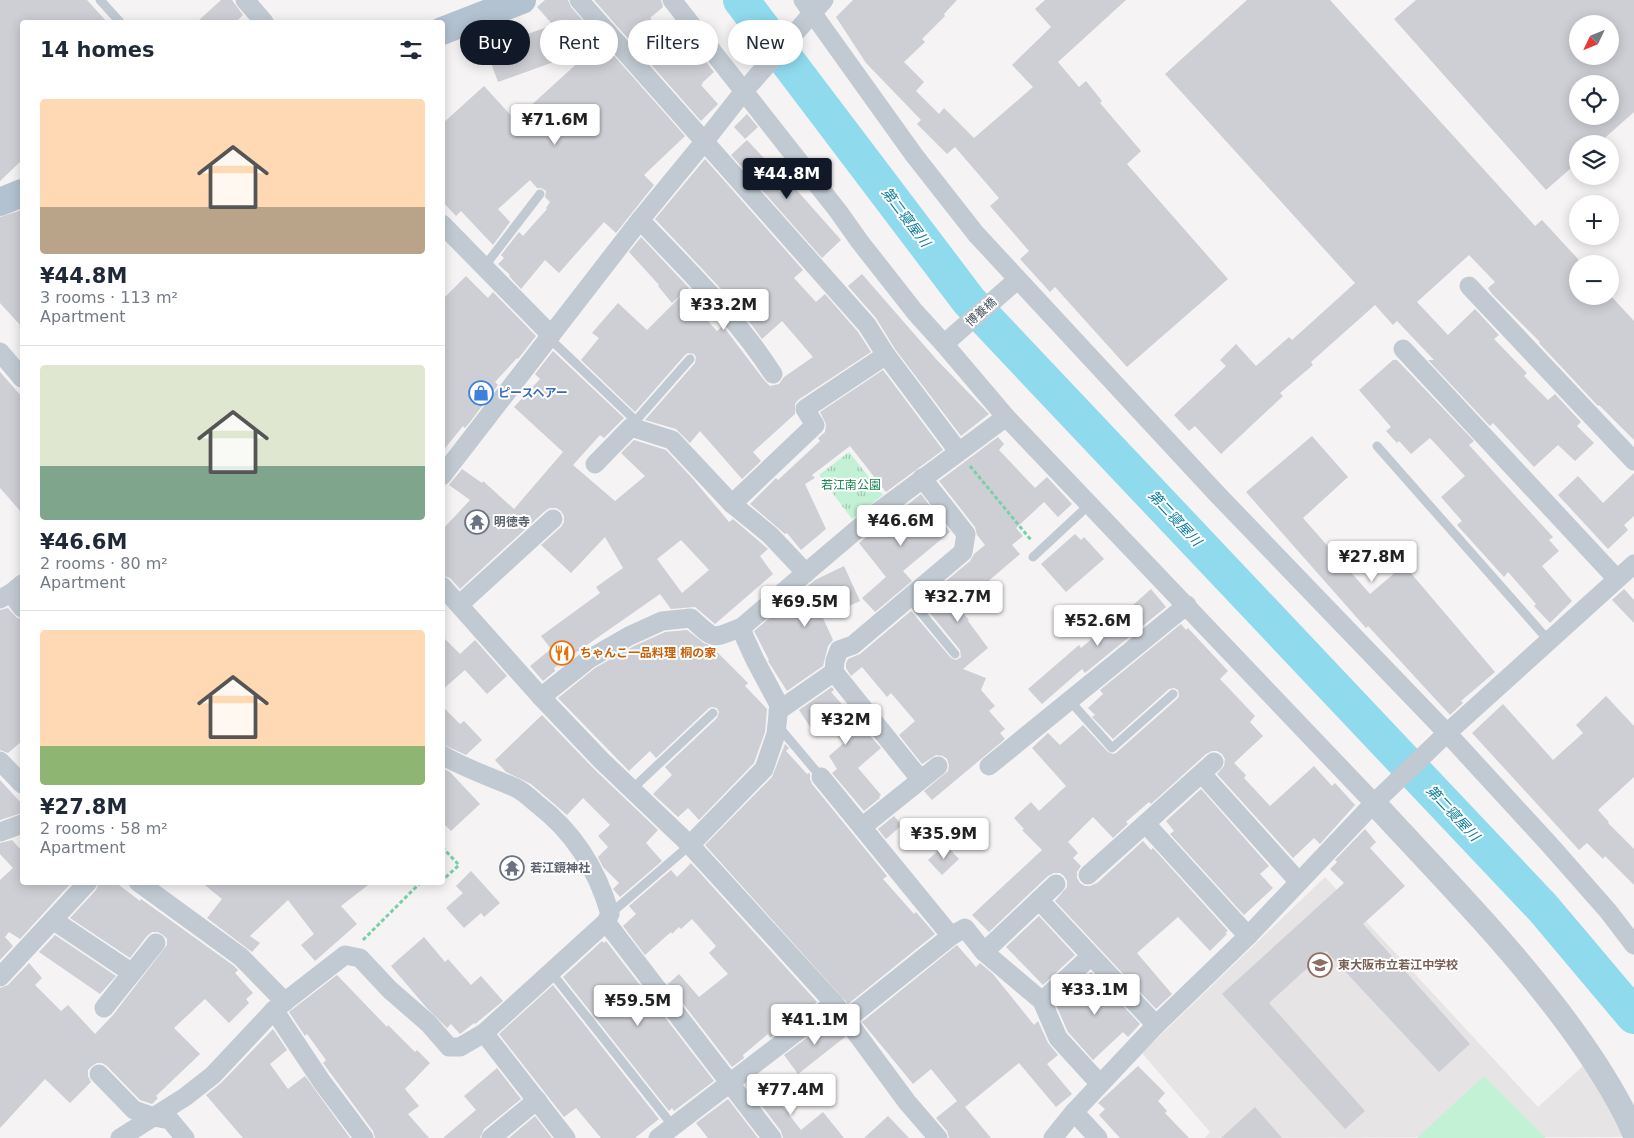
<!DOCTYPE html>
<meta charset="utf-8">
<style>
body{margin:0;font-family:"DejaVu Sans","Noto Sans JP",sans-serif;background:#f6f6f7;color:#1f2937;height:100vh;display:flex;flex-direction:column;font-size:19px;white-space:nowrap}
*{box-sizing:border-box;margin:0}
p{font-size:16px;color:#747a83}
.icon{flex:none;width:28px;height:28px;fill:none;stroke:currentColor;stroke-width:2;stroke-linecap:round;stroke-linejoin:round}
.map{position:relative;flex:1;overflow:hidden}
.details{position:absolute;left:20px;top:20px;width:425px;height:865px;display:flex;flex-direction:column;background:#fff;border-radius:5px;box-shadow:0 2px 12px #0003}
.details>*{flex:none}
.hud{position:absolute;left:460px;top:20px;width:475px;height:45px;display:flex;gap:10px}
.needle{width:32px;rotate:227deg}
.buttons{position:absolute;left:1569px;top:15px;display:grid;gap:10px}
.buttons a{display:grid;place-items:center;width:50px;height:50px;border-radius:50%;background:#fff;box-shadow:0 2px 12px #0003;font-size:25px}
.price{position:absolute;translate:-50% -42px;padding:0 11px;border-radius:5px;background:#fff;color:#222;font-size:16px;line-height:32px;filter:drop-shadow(0 1px 2px #0008)}
.price::after{content:'';position:absolute;left:50%;top:30px;width:15px;height:11px;margin-left:-8px;background:inherit;clip-path:polygon(0 0,100% 0,50% 100%)}
.price.current{background:#111827;color:#fff}
ul{padding:0;list-style:none}
li{display:grid;align-content:center;gap:10px;height:265px;padding:0 20px}
li+li{border-top:1px solid #e0e1e3}
li span{display:grid;place-items:center;height:155px;border-radius:5px;color:#555}
li>.icon{margin-inline-start:auto}
span .icon{width:90px;height:90px;fill:#fffc;stroke-width:1}
li b{font-size:21px}
h2{display:flex;justify-content:space-between;align-items:center;height:60px;padding:0 20px;font-size:21px}
.tag{padding:0 18px;border-radius:22px;background:#fff;box-shadow:0 2px 12px #0003;font-size:18px;line-height:45px}
.tag.current{background:#111827;color:#fff}
.map>svg:first-child{display:block}
.education{fill:#e6e4e5}
.grass{fill:url(#grass-tufts)}
.garden{fill:#c3f1d5}
.lines{fill:none;stroke-linecap:round;stroke-linejoin:round}
.river{stroke:#90daee;stroke-width:36}
.building{fill:#cdcfd5;fill-rule:evenodd}
.path{stroke:#7ad0a6;stroke-width:3;stroke-dasharray:4 2.5;stroke-linecap:butt}
.service{stroke:#c1cad2;stroke-width:9}
.minor{stroke:#c1cad2;stroke-width:19}
.tertiary{stroke:#c1cad2;stroke-width:24}
.primary{stroke:#b3c2d1;stroke-width:28}
.labels{text-anchor:middle;dominant-baseline:central;stroke-width:4;stroke-linejoin:round;paint-order:stroke}
.street-label{font-size:12px;fill:#4a5661;stroke:#fff}
.shop-label{font-size:12px;font-weight:bold;fill:#366cbe;stroke:#fff;text-anchor:start}
.park-label{font-size:12px;fill:#17864f;stroke:#fff}
.worship-label{font-size:12px;font-weight:bold;fill:#5b616d;stroke:#fff;text-anchor:start}
.food-label{font-size:12px;font-weight:bold;fill:#c56008;stroke:#fff;text-anchor:start}
.education-label{font-size:12px;font-weight:bold;fill:#785e54;stroke:#fff;text-anchor:start}
.water-label{font-size:14px;font-style:italic;fill:#0c7c9b;stroke:#fff}
</style>
<div class="map">
<svg width="1634" height="1138" viewBox="0 0 1634 1138">
<defs>
<pattern id="grass-tufts" width="24" height="20" patternUnits="userSpaceOnUse" patternTransform="scale(1.25)"><rect width="24" height="20" fill="#c3f1d5"/><path d="M3 7l-1-3M5 7V3M7 7l1-3M15 17l-1-3M17 17v-4M19 17l1-3" fill="none" stroke="#a0c6b0"/></pattern>
</defs>
<rect width="100%" height="100%" fill="#f5f3f3"/>
<path class="education" d="M1325 877 1538 1107 1585 1064 1623 1137 1205 1138 1210 1132 1142 1053Z"/>
<path class="grass" d="M849 452 883 495 852 519 819 475Z"/>
<path class="garden" d="M1484 1076 1546 1138H1417Z"/>
<g class="lines">
<path class="river" d="M741 0 969 301 1543 908 1634 1016"/>
</g>
<g class="building">
<path d="M0 0H87L107 22H22V160L0 181Z"/>
<path d="M221 0H232L243 15 236 22H197Z"/>
<path d="M545 0H568L571 7 685 136 644 175 654 185 616 233 604 222 559 273 545 260 521 289 509 276 510 275 498 264 504 258 501 255 519 232 523 236 547 209 546 208 550 202 545 197 546 191 541 188H537L530 180 498 209 510 222 493 245 461 211 456 216 442 201V124L484 86 515 120 595 47 498 82 486 49 553 25 537 7Z"/>
<path d="M594 0H661L663 7 650 18 686 59 697 50 714 72 702 83 703 84 701 85 718 104 701 121Z"/>
<path d="M853 0H957L944 14 945 16 922 39 925 42 904 62 924 82 916 91 939 114 944 108 974 138 1033 87 1012 65 1051 27 1035 9 1045 0H1126L1058 62 1079 87 1086 81 1102 101 1100 103 1141 151 1127 164 1228 279 1127 367 1055 287 1050 292 1020 259 1029 251 990 206 999 198 955 147 947 154 917 124 921 120 866 63 836 17Z"/>
<path d="M1247 0H1330L1535 226 1542 220 1578 259V296H1611L1634 321V440L1599 405 1598 406 1539 343 1540 342 1492 294 1488 288 1495 282 1469 255 1417 302 1448 335 1475 309 1499 335 1494 339 1527 373 1524 376 1548 400 1555 394 1581 422 1577 426 1594 443 1575 461 1558 445 1534 467 1493 423 1490 426 1428 360H1434L1397 321 1393 325 1375 305 1311 362 1313 365 1280 393 1283 396 1221 454 1195 426 1189 431 1174 415 1226 366 1220 360 1236 344 1256 366 1289 337 1292 340 1355 283 1165 74Z"/>
<path d="M1416 0H1634V112L1598 144H1578V162L1546 190 1394 19ZM1578 24H1610V56H1578ZM1578 84H1610V116H1578Z"/>
<path d="M747 114 758 127 745 139 734 127Z"/>
<path d="M747 140 775 170 777 168 841 240 822 258 731 155Z"/>
<path d="M705 159 803 270 794 278 816 302 825 294 858 332 871 352 798 400 795 404V414L753 452 761 461 742 479 700 431 690 443 676 429 645 420 695 363 696 357 694 354 688 353 685 355 635 412 581 360 599 338 592 333 618 303 647 330 683 294 717 331 723 326 764 380 770 386 779 384 784 377 813 357 782 321 762 339 740 309 655 219Z"/>
<path d="M22 210V327L0 303V217Z"/>
<path d="M641 237 689 288 672 303 658 286 659 285 629 252Z"/>
<path d="M862 274 936 359 989 414 961 436 895 349 876 318 848 286Z"/>
<path d="M466 276 488 298 493 292 536 336 518 359 517 358 495 382 498 385 470 422 465 428 463 426 442 452V300Z"/>
<path d="M553 351 624 418 604 438 600 435 573 465 615 501 645 476 621 453 634 440 666 450 693 479 729 522 733 519 768 549 760 556 773 574 715 624 695 607 671 609 660 594 554 668 555 671 543 681 530 666 551 649 541 636 600 593 596 587 623 568 605 537 571 573 541 545 561 527 564 522V516L561 511 556 508H550L545 511 460 589 450 578 442 575V530L470 500 449 485 462 469 482 483 483 481 514 509 563 452 514 407 540 379 535 374ZM681 540 709 570 682 593 657 559Z"/>
<path d="M1393 360H1397L1474 441 1469 445 1553 537 1549 540 1559 551 1542 566 1572 601 1550 623 1534 606 1536 604 1508 572 1504 577 1457 525 1462 521 1441 497 1465 476 1430 438 1411 454 1399 441 1397 443 1386 431 1391 427 1359 390Z"/>
<path d="M883 370 943 450 886 492 850 446 812 475 815 478 805 484 826 529 801 550 787 533 785 534 750 504 776 478 778 480 820 441 818 438 825 432 826 424 820 412Z"/>
<path d="M0 372 22 397V513L0 488Z"/>
<path d="M1312 436 1348 477 1303 518 1370 594 1404 565 1495 672 1461 701 1463 703 1450 715 1368 626 1366 628 1246 492Z"/>
<path d="M998 437 1004 444 999 450 1035 488 1047 477 1072 504 1058 517 1044 502 1016 528 1023 536 1012 545 1020 554 958 607 969 620 968 621 988 648 963 669 986 678 981 690 995 706 989 711 1005 729 1000 733 1005 739 932 800 924 791 948 771 949 765 947 759 943 756 936 755 922 764 899 735 915 721 891 693 887 697 862 667 851 676 846 668V663L848 659 860 654 911 611 951 658 956 660 961 657 960 650 921 602 970 561 974 554 985 545 977 535 975 527 939 481Z"/>
<path d="M1634 473V516L1624 525 1628 530 1608 549 1558 495 1578 476 1603 503Z"/>
<path d="M921 494 950 532 903 571 912 581 875 612 862 598 886 577 859 543Z"/>
<path d="M1075 534 1081 540 1084 537 1104 559 1066 592 1041 564Z"/>
<path d="M844 566 860 601 823 618 833 640 828 646 823 666 787 691 768 661 769 660 754 631 815 580Z"/>
<path d="M1151 589 1166 607 1085 673 1082 669 1042 704 1028 689 1079 645 1081 648 1094 637 1095 639Z"/>
<path d="M1624 589 1634 600V623L1612 600Z"/>
<path d="M8 608 17 618 22 619V741L8 753 0 750V610Z"/>
<path d="M1181 624 1186 630 1188 628 1228 671 1220 679 1255 716 1250 722 1263 736 1234 763 1246 775 1244 778 1270 806 1314 766 1332 786 1335 783 1355 805 1320 844 1314 838 1293 858 1217 774 1224 766 1225 759 1222 754 1217 751H1212L1206 754 1151 804 1149 802 1126 822 1128 824 1113 838 1093 817 1068 842 1078 853 1073 858 1081 866 1077 872V878L1080 883 1085 886H1090L1097 883 1143 841 1151 850 1153 848 1228 931 1225 933 1227 934 1210 951 1178 917 1137 953 1172 994 1156 1009 1055 901 1067 887V881L1064 876 1060 873H1054L1048 876 989 932 972 915 1042 850 1022 830 1024 829 1014 818 1031 802 1039 811 1066 786 1032 748 1048 733 1060 745 1083 725 1108 752 1113 754 1116 753 1177 699 1179 696 1178 690 1174 688 1169 689 1113 739 1092 717 1095 715 1088 708 1103 694 1100 690Z"/>
<path d="M687 630 704 643 711 646 748 683 745 686 767 709 765 732 754 763 699 820 688 808 678 817 653 794 672 775 665 767 717 718 719 712 717 708 712 707 709 708 656 758 650 751 629 771 558 698 595 668 634 646 665 632Z"/>
<path d="M442 636 460 654 475 640 507 676 487 694 465 670 442 690Z"/>
<path d="M832 687 834 690 831 692 881 748 858 768 881 795 879 797 880 798 864 811 832 773 837 769 829 756 844 743 822 719 811 728 799 710Z"/>
<path d="M1606 696 1634 726V777L1598 810 1609 822 1608 823 1634 849V885L1605 856 1603 859 1587 843 1579 850 1472 733 1503 704 1553 760 1583 733 1576 725Z"/>
<path d="M442 706 460 724 464 721 482 740 466 755 442 744Z"/>
<path d="M542 715 594 769 658 830 646 843 662 861 620 897 613 889 619 883 603 867 598 857 608 847 598 836 610 825 583 798 567 815 531 784 506 772 495 760Z"/>
<path d="M785 744 789 748 786 751 807 774 809 773 810 774V779L812 784 887 876 883 879 914 914 916 912 935 934 848 1004 705 845 772 777Z"/>
<path d="M442 768 450 772 480 804 451 831 442 822Z"/>
<path d="M0 780 22 804V813L0 820Z"/>
<path d="M1201 789 1269 866 1260 874 1273 888 1244 915 1170 834 1174 831 1166 821Z"/>
<path d="M894 816 902 825 886 839 878 829Z"/>
<path d="M1365 829 1376 842 1370 848 1405 886 1363 924 1470 1044 1439 1072 1326 951 1269 1003 1365 1111 1345 1129 1222 994 1344 883 1330 869 1337 862 1335 860Z"/>
<path d="M12 840 22 851V882H72L20 939 9 932 5 937 13 946 0 960V880L13 868 0 854V843Z"/>
<path d="M945 844 959 859 942 875 928 860Z"/>
<path d="M691 863 817 1002 770 1038 768 1034 743 1055 744 1058 732 1067 668 984 679 974 699 997 728 974 709 953 716 946 692 919 681 929 679 927 672 934 671 932 645 955 623 926 636 914 629 906 671 870 677 877Z"/>
<path d="M471 871 500 903 484 917 481 913 464 928 446 908 463 893 456 886Z"/>
<path d="M99 882H115L140 901 141 899 234 966 238 970 235 973 253 993 246 999 249 1003 229 1023 205 999 174 1028 200 1054 156 1096 158 1098 152 1104 140 1100 107 1066 102 1063H97L92 1066 88 1070V1076L91 1082 70 1103 45 1079 0 1128V988L8 985 29 963 42 978 35 985 61 1011 68 1005 95 1034 113 1015 167 945V939L163 935 158 932H152L147 936 130 958 70 918 96 890Z"/>
<path d="M201 882H372L341 906 357 924 315 961 301 945 314 934 288 900 250 936 260 943 252 952 207 918 222 899Z"/>
<path d="M1039 916 1075 955 1043 985 1006 947Z"/>
<path d="M55 935 116 976 100 994 39 952Z"/>
<path d="M424 937 445 962 448 959 471 985 481 976 503 1001 475 1024 474 1023 460 1034 451 1024 447 1028 426 1007 391 966Z"/>
<path d="M602 941 604 943 606 941 714 1081 674 1111 672 1108 669 1111 563 977Z"/>
<path d="M957 945 976 967 980 963 993 974 1034 1025 1038 1021 1048 1043 1058 1055 1047 1064 1072 1094 1056 1107 1019 1063 965 1107 991 1138H949L947 1131 936 1118 957 1101 931 1069 913 1084 862 1022Z"/>
<path d="M1091 972 1140 1024 1128 1037 1123 1032 1093 1060 1068 1032 1056 1005Z"/>
<path d="M337 975 387 1027 388 1025 415 1052 417 1050 430 1063 405 1089 419 1106 408 1114 429 1138H375L373 1131 323 1063 326 1060 307 1034 305 1036 289 1012Z"/>
<path d="M553 985 659 1119 635 1138H601L576 1108 564 1117 499 1034Z"/>
<path d="M832 1019 845 1037 798 1074 784 1055Z"/>
<path d="M273 1029 287 1050 270 1064 288 1089 305 1076 350 1138H243L206 1095 221 1083Z"/>
<path d="M1138 1066 1165 1093 1158 1101 1167 1111 1165 1113 1189 1138H1120L1099 1115 1105 1109 1098 1103Z"/>
<path d="M497 1068 521 1099 484 1129 480 1138H443L476 1110 464 1096Z"/>
<path d="M758 1075 801 1130 823 1112 844 1138H783L781 1131 746 1085Z"/>
<path d="M728 1099 758 1138H708L696 1123Z"/>
<path d="M1255 1107 1282 1138H1221Z"/>
<path d="M535 1116 552 1138H509Z"/>
<path d="M888 1116 909 1138H864Z"/>
</g>
<g class="lines">
<g class="path">
<path d="M970 466 1031 540"/>
<path d="M442 847 459 865 446 877 442 878"/>
<path d="M363 940 420 883 423 882"/>
</g>
<g class="service">
<path d="M100 0 120 22"/>
<path d="M484 267 540 194"/>
<path d="M549 338 636 421"/>
<path d="M632 425 690 359"/>
<path d="M1377 446 1549 641"/>
<path d="M1033 557 1090 504"/>
<path d="M909 598 955 654"/>
<path d="M1070 701 1112 748 1173 694"/>
<path d="M778 726 821 777"/>
<path d="M632 789 713 713"/>
<path d="M610 914 690 845"/>
<path d="M551 972 673 1126"/>
</g>
<g class="minor">
<path d="M245 0 264 22"/>
<path d="M579 0 867 325 886 355 958 451"/>
<path d="M672 0 838 211 860 242 915 312 944 344 1006 417 1374 803"/>
<path d="M803 0 914 155 976 234 1217 494 1447 733 1549 844 1608 911 1634 945"/>
<path d="M640 220C686 269 736 316 773 374"/>
<path d="M442 224 551 335"/>
<path d="M1469 286 1634 461"/>
<path d="M944 344 1017 280"/>
<path d="M1403 349 1617 579"/>
<path d="M0 352 22 378"/>
<path d="M595 464 631 427 672 440 732 504 770 535 806 573"/>
<path d="M442 476 640 220 704 142 744 91 824 0"/>
<path d="M732 504 815 425 805 409 886 355"/>
<path d="M442 586 541 697 602 761 690 845 834 1003 907 1102 938 1138"/>
<path d="M11 593 22 608"/>
<path d="M0 599 11 593 22 584"/>
<path d="M460 604 553 519"/>
<path d="M541 697 589 659 629 636 662 621 691 618C716 641 711 639 742 627"/>
<path d="M778 711 834 672"/>
<path d="M0 761 22 784"/>
<path d="M989 766 1187 605"/>
<path d="M1202 774 1299 882"/>
<path d="M821 777 951 936"/>
<path d="M920 779 834 672 835 661 839 650 853 645 963 552 966 534 922 478"/>
<path d="M1146 824 1248 936"/>
<path d="M862 827 938 766"/>
<path d="M0 832 22 824"/>
<path d="M690 845 764 769 776 734 779 705 755 660 744 636 742 627 874 515 1006 417"/>
<path d="M1088 875 1214 762"/>
<path d="M138 882 241 957 285 1002"/>
<path d="M1039 900 1156 1025"/>
<path d="M53 920 132 973"/>
<path d="M606 922 772 1138"/>
<path d="M984 952 1056 884"/>
<path d="M0 977 88 882"/>
<path d="M1042 1001 1091 956"/>
<path d="M104 1008 156 943"/>
<path d="M274 1010 322 1082 364 1138"/>
<path d="M846 1020 951 936 965 928 984 952 1042 1001 1058 1038 1100 1084"/>
<path d="M484 1033 566 1138"/>
<path d="M99 1074 134 1110 154 1117 170 1120 185 1138"/>
<path d="M1074 1112 1098 1138"/>
<path d="M120 1138 185 1097 213 1075 274 1010 345 955 360 958 390 990 428 1023 449 1047H460L484 1033 606 922 610 914C597 869 574 832 537 804 531 799 524 792 516 788 491 777 466 769 442 755"/>
<path d="M491 1138 537 1100"/>
<path d="M658 1138 834 1003"/>
<path d="M1053 1138 1074 1112 1156 1025 1248 936 1374 803 1447 733 1634 564"/>
</g>
<path class="tertiary" d="M1374 803C1434 868 1495 930 1549 999 1582 1041 1612 1084 1634 1133"/>
<g class="primary">
<path d="M442 31 522 0"/>
<path d="M0 202 22 193"/>
</g>
</g>
<defs>
<g id="shop-ring" transform="scale(1.25)"><circle r="9.5" fill="#fff" stroke="#3f7fe0" stroke-width="1.5"/><path d="M-5-2.5h2.3a2.7 3.5 0 0 1 5.4 0H5L5.5 6h-11ZM-1.5-2.5h3a1.5 2.3 0 0 0-3 0Z" fill="#3f7fe0"/></g>
<g id="temple-ring" transform="scale(1.25)"><circle r="9.5" fill="#fff" stroke="#6b7280" stroke-width="1.5"/><path d="M0-6L5-2H3V0L6.5 2.5H4V6H1.5V3h-3V6H-4V2.5H-6.5L-3 0V-2H-5Z" fill="#6b7280"/></g>
<g id="restaurant-ring" transform="scale(1.25)"><circle r="9.5" fill="#fff" stroke="#e8710a" stroke-width="1.5"/><path d="M-5-6h1v4h1v-4h1v4h1v-4h1v5L-1.5 .5V6h-2V.5L-5-1ZM5-6V6H3V1.5H1.5Q1.5-4 5-6Z" fill="#e8710a"/></g>
<g id="school-ring" transform="scale(1.25)"><circle r="9.5" fill="#fff" stroke="#8d6e63" stroke-width="1.5"/><path d="M0-5L7-2L0 1L-7-2ZM-4 1L0 2.5L4 1V4Q0 6-4 4Z" fill="#8d6e63"/></g>
</defs>
<g fill-rule="evenodd">
<use href="#shop-ring" x="481" y="393"/>
<use href="#temple-ring" x="477" y="522"/>
<use href="#restaurant-ring" x="562" y="653"/>
<use href="#temple-ring" x="512" y="868"/>
<use href="#school-ring" x="1320" y="965"/>
</g>
<g class="labels">
<g class="street-label">
<text transform="translate(981 312) rotate(-42)">博養橋</text>
</g>
<g class="shop-label">
<text x="498" y="393">ピースヘアー</text>
</g>
<g class="park-label">
<text x="851" y="485">若江南公園</text>
</g>
<g class="worship-label">
<text x="494" y="522">明徳寺</text>
<text x="530" y="868">若江鏡神社</text>
</g>
<g class="food-label">
<text x="580" y="653">ちゃんこ一品料理 桐の家</text>
</g>
<g class="education-label">
<text x="1338" y="965">東大阪市立若江中学校</text>
</g>
<g class="water-label">
<text transform="translate(906 217) rotate(53)">第二寝屋川</text>
<text transform="translate(1175 518) rotate(47)">第二寝屋川</text>
<text transform="translate(1453 813) rotate(47)">第二寝屋川</text>
</g>
</g>
</svg>
<div class="buttons">
<a><svg class="needle" viewBox="-14 -14 28 28"><path d="M0-13l5 13h-10z" fill="#e53935"/><path d="M0 13l5-13h-10z" fill="#747a83"/></svg></a>
<a><svg class="icon" aria-label="locate" viewBox="0 0 24 24"><circle cx="12" cy="12" r="6"/><path d="M12 2v4M12 18v4M2 12h4M18 12h4"/></svg></a>
<a><svg class="icon" aria-label="layers" viewBox="0 0 24 24"><path d="M12 4l9 5-9 5-9-5zM3 14l9 5 9-5"/></svg></a>
<a>+</a>
<a>−</a>
</div>
<b class="price" style="left:555px;top:146px">¥71.6M</b>
<b class="price current" style="left:787px;top:200px">¥44.8M</b>
<b class="price" style="left:724px;top:331px">¥33.2M</b>
<b class="price" style="left:901px;top:547px">¥46.6M</b>
<b class="price" style="left:1372px;top:583px">¥27.8M</b>
<b class="price" style="left:958px;top:623px">¥32.7M</b>
<b class="price" style="left:805px;top:628px">¥69.5M</b>
<b class="price" style="left:1098px;top:647px">¥52.6M</b>
<b class="price" style="left:846px;top:746px">¥32M</b>
<b class="price" style="left:944px;top:860px">¥35.9M</b>
<b class="price" style="left:1095px;top:1016px">¥33.1M</b>
<b class="price" style="left:638px;top:1027px">¥59.5M</b>
<b class="price" style="left:815px;top:1046px">¥41.1M</b>
<b class="price" style="left:791px;top:1116px">¥77.4M</b>
<div class="hud">
<a class="tag current">Buy</a>
<a class="tag">Rent</a>
<a class="tag">Filters</a>
<a class="tag">New</a>
</div>
<section class="details">
<h2>14 homes<svg class="icon" aria-label="filters" viewBox="0 0 24 24"><path d="M4 7h16M4 17h16"/><circle cx="9" cy="7" r="2"/><circle cx="15" cy="17" r="2"/></svg></h2>
<ul>
<li><span style="background:linear-gradient(#ffd9b3 70%,#b9a48a 0)"><svg class="icon" aria-label="home" viewBox="0 0 24 24"><path d="M3 11l9-7 9 7M6 9v11h12V9"/></svg></span><div><b>¥44.8M</b><p>3 rooms · 113 m²</p><p>Apartment</p></div></li>
<li><span style="background:linear-gradient(#dfe7d0 65%,#7fa58c 0)"><svg class="icon" aria-label="home" viewBox="0 0 24 24"><path d="M3 11l9-7 9 7M6 9v11h12V9"/></svg></span><div><b>¥46.6M</b><p>2 rooms · 80 m²</p><p>Apartment</p></div></li>
<li><span style="background:linear-gradient(#ffd9b3 75%,#8fb573 0)"><svg class="icon" aria-label="home" viewBox="0 0 24 24"><path d="M3 11l9-7 9 7M6 9v11h12V9"/></svg></span><div><b>¥27.8M</b><p>2 rooms · 58 m²</p><p>Apartment</p></div></li>
</ul>
</section>
</div>
